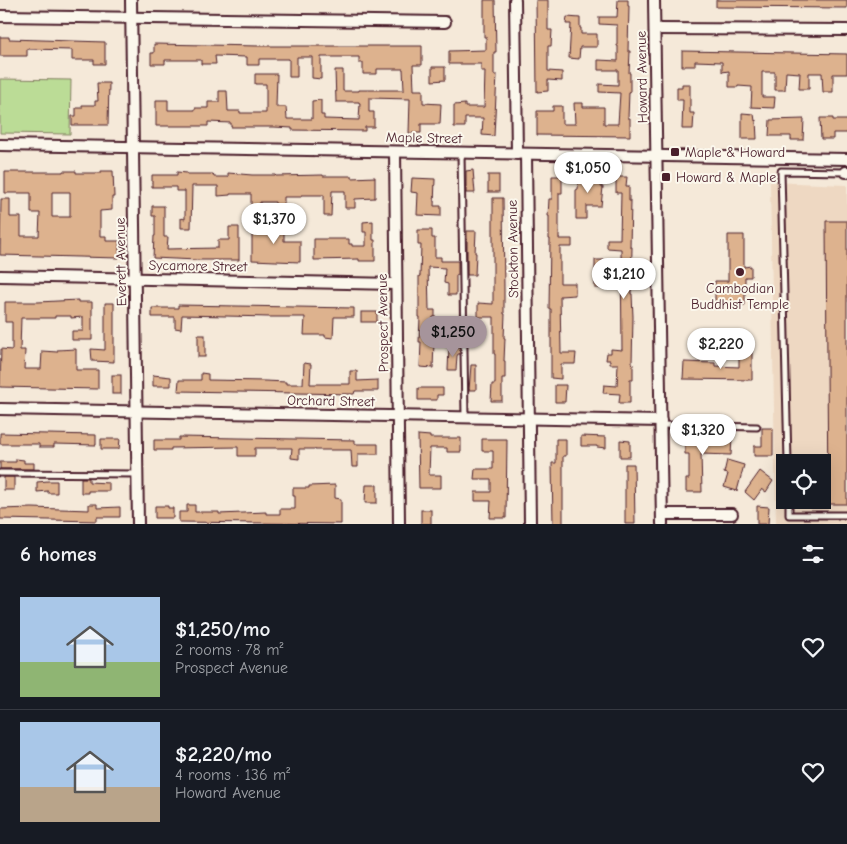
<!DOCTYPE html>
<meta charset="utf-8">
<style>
body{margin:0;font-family:"Comic Neue",sans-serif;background:#242831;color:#f1f3f6;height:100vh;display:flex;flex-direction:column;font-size:19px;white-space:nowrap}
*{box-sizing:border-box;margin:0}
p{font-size:16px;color:#9ea1a6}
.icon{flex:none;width:28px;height:28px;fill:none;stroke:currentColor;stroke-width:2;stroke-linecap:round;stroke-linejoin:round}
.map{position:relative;height:524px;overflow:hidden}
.panel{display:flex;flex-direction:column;background:#171b24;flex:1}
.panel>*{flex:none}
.buttons{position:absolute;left:776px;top:454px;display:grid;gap:10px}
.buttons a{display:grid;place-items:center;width:55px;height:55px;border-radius:0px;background:#171b24;box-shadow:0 5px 20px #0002;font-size:25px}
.price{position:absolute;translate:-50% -42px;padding:0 11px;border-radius:18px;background:#fff;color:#222;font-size:16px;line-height:32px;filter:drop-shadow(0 1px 2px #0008)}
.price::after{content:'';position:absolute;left:50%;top:30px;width:15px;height:11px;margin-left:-8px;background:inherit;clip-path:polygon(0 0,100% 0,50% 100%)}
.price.selected{background:#a6949b;color:#111}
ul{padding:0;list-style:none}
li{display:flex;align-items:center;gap:15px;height:125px;padding:0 20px}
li+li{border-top:1px solid #363941}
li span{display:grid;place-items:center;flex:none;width:140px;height:100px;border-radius:0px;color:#555}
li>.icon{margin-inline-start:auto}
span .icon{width:60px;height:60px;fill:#fffc;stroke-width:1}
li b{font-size:21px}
h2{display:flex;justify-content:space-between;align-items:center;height:60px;padding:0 20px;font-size:21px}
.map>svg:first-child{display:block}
.built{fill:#eed8c2;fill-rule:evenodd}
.green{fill:#bbdc96;stroke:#827e60}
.building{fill:#ddb28e;stroke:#4a1f2b;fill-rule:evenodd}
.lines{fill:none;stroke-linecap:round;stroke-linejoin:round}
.lane-casing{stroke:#4a1f2b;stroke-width:9}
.street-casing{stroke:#4a1f2b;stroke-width:14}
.lane{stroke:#fbf7ec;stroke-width:5}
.street{stroke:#fbf7ec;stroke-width:10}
.poi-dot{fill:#4a1f2b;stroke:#fbf7ec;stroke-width:2}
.labels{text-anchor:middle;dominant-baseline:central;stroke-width:4;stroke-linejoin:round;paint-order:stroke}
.street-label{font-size:14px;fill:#4a1f2b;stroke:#fbf7ec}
.poi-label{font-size:14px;fill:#4a1f2b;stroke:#fbf7ec;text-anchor:start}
</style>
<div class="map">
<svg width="847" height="524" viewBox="0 0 847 524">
<rect width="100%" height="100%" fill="#f5e9d9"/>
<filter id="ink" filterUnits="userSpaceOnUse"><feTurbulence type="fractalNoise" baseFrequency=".02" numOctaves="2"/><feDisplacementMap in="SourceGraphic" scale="10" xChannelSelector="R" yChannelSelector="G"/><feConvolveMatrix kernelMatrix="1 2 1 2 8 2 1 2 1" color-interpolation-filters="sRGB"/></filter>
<g filter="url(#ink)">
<path class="built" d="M770 182 847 185V524H776ZM785 462H822V500H785Z"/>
<path class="green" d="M0 79 71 80 70 134 0 133Z"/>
<g class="building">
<path d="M484 0H495L496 52H494V75H497L494 136 482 135 483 118H465V127H454V105L465 104V107H484L485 71H481V64H449V51L486 50V37H484Z"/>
<path d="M536 0H548V30H552L551 46H548V71L562 72V81L548 80V91L537 92Z"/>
<path d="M618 0H628V6H629L628 51H630L629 73H630V92H629L628 118H630V136L537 135V111H553V106H562V124H575L574 103H583V107H604V124H618L620 93 599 92V84L618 85V70H598V60L618 61V46H617V25L599 24V17H617Z"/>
<path d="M716 0H847V8L716 7Z"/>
<path d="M567 17 580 18V28H581V34H597V47H580L579 59 569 58 571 24H566Z"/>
<path d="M0 37H9V39L105 42V64H94V60H72V50L27 49V56H0Z"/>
<path d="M154 44 259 46H422V65H413L414 90H423V103L441 104 440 124H421V133H409L410 99 369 98V112H374V127H365V131L292 130V128L274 127H231V123L208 122V126H156V100H168V110H195V108H208V102H219V91H227L228 111H240V113H266V84H255V74H277L276 107H286L287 119H312V101L321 100V115H324V119L359 120 360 103H359V102H336L335 70H343V91H359V90H404L403 69H377V74H363V63H359V57H321V79L312 78V57H297V77H289V59H259V65H247V57L215 56 216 64H201V60H165V64H151V53H154Z"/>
<path d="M682 51 847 54V74H833V92H823L822 73H809V89H799L800 73 786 72 785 90H775V72H762V97H775L774 108 751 107 752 87 738 86V87H729V71L722 72V62L695 61V66H682Z"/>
<path d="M432 67H445V80L432 81Z"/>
<path d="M97 83H109L108 125H72V116H76V108H82V105H95V101H98Z"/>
<path d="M682 84H690V113H694L693 129H682L683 100H677V87H682Z"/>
<path d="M742 113 754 114 755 121 756 120 757 139H742Z"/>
<path d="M820 118H833V120H847V133H833V139H821Z"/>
<path d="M804 119 803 140H791V136H769L770 120Z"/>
<path d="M473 170 475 193H466V171Z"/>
<path d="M63 171H76V173H101V171H113L114 197H112V210L100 211V236H106V241H119V258L0 255 1 199H10V217H21V236H39L40 213H31V193H5V172H63ZM52 192H70V217H52Z"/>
<path d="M177 172 187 173V174H213L214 177H228V173L252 175H275L276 176 323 175V176H352V178L375 177V198L355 199V208H345V191H332L331 216H324V195H301V197H284V207L275 208V202H260V211H251V194H230V195L218 196V186H192L191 228H181V218L185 219V191H176V187H152V175H177Z"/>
<rect x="488" y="175" width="11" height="17"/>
<path d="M579 175 601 176V187H603L601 206H586V219H576V190L578 189Z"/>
<path d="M552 176H562V193H559V239H572V247H560V283H575V295L560 296 561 353H576L575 364H561V379L551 378V309H549L550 239H549V216H548L549 199H552Z"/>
<path d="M616 177H627L626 186H629V201H631L630 247H632L631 294H632L633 317 632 363 633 364V380H630V403H619L620 394 603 393 604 385 617 386 618 364H610V360H606L607 353H611V349L622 350 621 249 607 248V239H620L621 193H616Z"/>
<path d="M412 178 435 179 434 206H441V216L417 215 418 193 411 192Z"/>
<path d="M493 198H503L504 291V314H505L504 338H505L504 361H505V378H502V401H491L492 384H495V354H494V317H478V303L493 304Z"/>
<path d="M152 206H164V237H168L167 249 218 248V240H229V227H239V260H197L153 258 154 236H155V216H152Z"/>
<path d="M373 221V240H375V261H359V259L314 260V239H349V244H352V246H366V232H363V222Z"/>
<path d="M826 221H847V504H828Z"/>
<path d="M275 224 284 225V241H300V262L252 260V226H275Z"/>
<path d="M418 230H432V238H435V257H441V261H458V275H456V295H448V284L444 283 445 268 428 267 429 310H435V317H433V333L438 334 437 343 434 342 433 368 420 367 421 342H419L420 317H419V276H420L421 245H418Z"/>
<path d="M467 231H476L475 253H476L475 275H467Z"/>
<path d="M728 235H744V267L751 266V277H745V305H716L715 304V281H728Z"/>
<rect x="595" y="260" width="10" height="28"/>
<path d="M78 300V302H92V340H72V331H83V317L71 318V316H55V318H21L20 350H25L24 369H41L42 351 57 352V350L76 349V370H98V389L0 387 1 349 12 350V322H5V302H38Z"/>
<path d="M105 303H114V362L92 361 91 349 105 350Z"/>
<path d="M178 305 354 308V317H334L333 338 325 337V335H304L305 317H270L182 315 181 329 175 328V317H152V308H178Z"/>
<rect x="361" y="312" width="16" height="10"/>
<rect x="198" y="335" width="7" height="22"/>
<path d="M449 347H460V354H458L457 356 456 370H448Z"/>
<path d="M739 351H752V380L683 379 684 362 715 363V366L739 367Z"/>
<path d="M304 363 311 364 310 384H350V371H357V381L378 380V391H355L354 394 178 391 179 380H201V373L208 374V380L265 381 286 382V384H303Z"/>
<path d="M471 365H476V390H469Z"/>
<rect x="112" y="375" width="9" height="19"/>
<path d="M153 375 171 377V386H153Z"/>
<path d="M555 385H566L565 402H555Z"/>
<path d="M418 388H443V395H437V400H418Z"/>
<path d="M762 428H773V456H754V446H762Z"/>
<path d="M0 433 96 435V445L54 444V447H39V444H0Z"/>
<path d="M418 435 430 436V438H461V452H447V448H430L429 475H441V488H419Z"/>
<path d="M581 436 606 437V448L597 447V446H581Z"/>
<path d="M685 436 732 437 731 455 701 454 702 492H686V479H689V454H685Z"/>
<path d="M179 437 355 440V444H378V454H358V467H352L351 450H315V449H299V459L291 458 292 448H255V456H238V447L171 448V450H154V440H179Z"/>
<path d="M101 439H120L119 449H101Z"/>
<path d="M482 439H507L506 518H490L491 501H475V492H491V479H474L475 469H493V451H482Z"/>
<path d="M556 439H566V456H563V524H553L552 463H556Z"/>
<path d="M620 440 630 441V457H620Z"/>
<path d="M16 459 24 460V463H34V469H0V462H16Z"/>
<path d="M727 460 744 465 737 491 724 487 728 474 724 473Z"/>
<path d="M625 464H634L635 524H625Z"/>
<path d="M760 471 773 481 766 492 762 489 754 500 745 492Z"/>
<rect x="4" y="477" width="10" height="13"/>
<path d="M81 478H89V482L109 483V491H88V493H81Z"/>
<path d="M48 481H57V493H48V491L37 492V482Z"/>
<path d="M335 485V498L341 499V524L179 522V512H187V505H195V512H219V514L266 512V514H280V509H295V496H293V488H309V486Z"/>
<path d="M366 485H377V503H365Z"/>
<path d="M89 504H97V508L120 507V517H97V521L0 519V509L32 508 89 510Z"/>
<path d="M155 506H168V508H173V518H155Z"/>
<path d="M757 506 769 507 768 524H757Z"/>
<rect x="421" y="510" width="10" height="14"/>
</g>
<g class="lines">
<g class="lane-casing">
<g id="lane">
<path d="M461 153 465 417"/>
<path d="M661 425 757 427"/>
<path d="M788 462 781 171 846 172"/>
<path d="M0 473 137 474"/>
<path d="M789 500V515H847"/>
</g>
</g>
<g class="street-casing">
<g id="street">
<path d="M131 0 138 524"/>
<path d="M515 0 517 154"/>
<path d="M654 0 662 524"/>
<path d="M0 16 445 22"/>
<path d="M655 29 847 30"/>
<path d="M0 145 847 159"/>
<path d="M395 152 399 524"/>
<path d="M526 154 530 524"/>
<path d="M846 172H847"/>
<path d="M0 276 396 284"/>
<path d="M0 409 661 421"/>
<path d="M662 514H732"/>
</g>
</g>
<use href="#lane" class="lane"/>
<use href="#street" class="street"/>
</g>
</g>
<g class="poi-dot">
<rect x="670" y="147" width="10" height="10" rx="2.5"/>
<rect x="661" y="172" width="10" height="10" rx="2.5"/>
<circle cx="740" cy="272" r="5"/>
</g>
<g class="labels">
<g class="street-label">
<text transform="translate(642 77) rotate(-91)">Howard Avenue</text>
<text transform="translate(424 138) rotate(1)">Maple Street</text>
<text transform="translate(513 249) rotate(-91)">Stockton Avenue</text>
<text transform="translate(121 262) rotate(-91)">Everett Avenue</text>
<text transform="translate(198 266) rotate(1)">Sycamore Street</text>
<text transform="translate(383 323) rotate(-91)">Prospect Avenue</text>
<text transform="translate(331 401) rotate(1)">Orchard Street</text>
</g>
<g class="poi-label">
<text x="685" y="152">Maple &amp; Howard</text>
<text x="676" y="177">Howard &amp; Maple</text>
<text x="740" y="288" text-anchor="middle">Cambodian<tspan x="740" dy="16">Buddhist Temple</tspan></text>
</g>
</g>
</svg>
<div class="buttons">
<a><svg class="icon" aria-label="locate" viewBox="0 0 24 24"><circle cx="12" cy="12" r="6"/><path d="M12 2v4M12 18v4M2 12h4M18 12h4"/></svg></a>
</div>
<b class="price" style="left:588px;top:194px">$1,050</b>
<b class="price" style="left:274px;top:245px">$1,370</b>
<b class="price" style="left:624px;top:300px">$1,210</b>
<b class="price selected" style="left:453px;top:358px">$1,250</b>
<b class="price" style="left:721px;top:370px">$2,220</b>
<b class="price" style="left:703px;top:456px">$1,320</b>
</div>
<section class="panel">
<h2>6 homes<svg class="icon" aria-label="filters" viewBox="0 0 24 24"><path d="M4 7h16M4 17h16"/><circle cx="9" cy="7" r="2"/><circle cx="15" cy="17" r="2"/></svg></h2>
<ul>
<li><span style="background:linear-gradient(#a9c7e8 65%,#8fb573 0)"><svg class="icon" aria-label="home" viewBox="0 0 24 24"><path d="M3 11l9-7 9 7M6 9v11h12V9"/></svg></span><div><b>$1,250/mo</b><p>2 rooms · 78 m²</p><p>Prospect Avenue</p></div><svg class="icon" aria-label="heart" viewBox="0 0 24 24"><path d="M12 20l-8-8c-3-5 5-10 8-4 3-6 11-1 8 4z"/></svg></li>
<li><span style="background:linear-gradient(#a9c7e8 65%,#b9a48a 0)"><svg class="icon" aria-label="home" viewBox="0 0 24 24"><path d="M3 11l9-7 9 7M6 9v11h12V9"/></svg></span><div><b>$2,220/mo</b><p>4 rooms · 136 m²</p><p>Howard Avenue</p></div><svg class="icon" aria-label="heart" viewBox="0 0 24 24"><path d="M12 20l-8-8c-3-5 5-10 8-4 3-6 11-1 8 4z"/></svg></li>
</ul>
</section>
